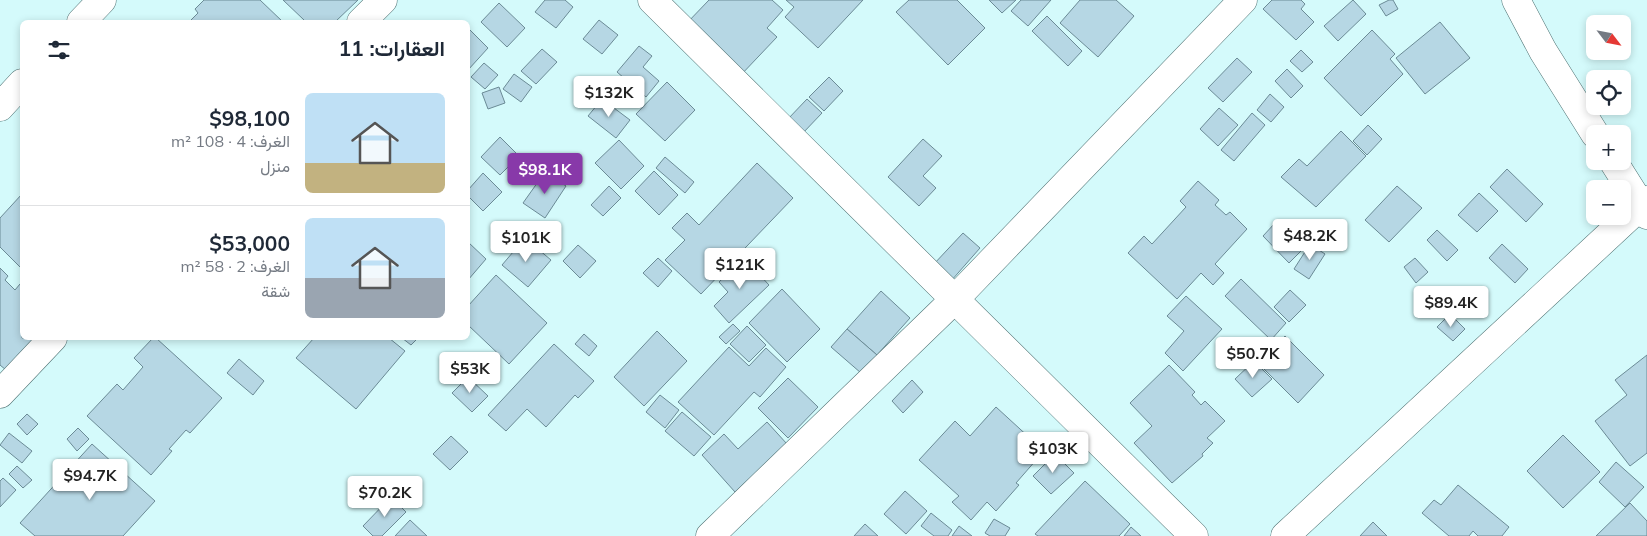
<!DOCTYPE html>
<html lang="ar">
<meta charset="utf-8">
<style>
body{margin:0;font-family:Mulish,Vazirmatn,sans-serif;background:#f2f2f3;color:#1f2937;direction:rtl;height:100vh;display:flex;flex-direction:column;font-size:19px;white-space:nowrap}
*{box-sizing:border-box;margin:0}
p{font-size:16px;color:#747a83}
.icon{flex:none;width:28px;height:28px;fill:none;stroke:currentColor;stroke-width:2;stroke-linecap:round;stroke-linejoin:round}
.map{position:relative;flex:1;overflow:hidden;direction:ltr}
.sheet{position:absolute;left:20px;top:20px;width:450px;height:320px;display:flex;flex-direction:column;background:#fff;border-radius:8px;box-shadow:0 2px 8px #0003;direction:rtl}
.sheet>*{flex:none}
.needle{width:32px;rotate:122deg}
.buttons{position:absolute;left:1586px;top:15px;display:grid;gap:10px}
.buttons a{display:grid;place-items:center;width:45px;height:45px;border-radius:8px;background:#fff;box-shadow:0 2px 8px #0003;font-size:25px}
.price{position:absolute;translate:-50% -42px;padding:0 11px;border-radius:5px;background:#fff;color:#222;font-size:16px;line-height:32px;filter:drop-shadow(0 1px 2px #0008)}
.price::after{content:'';position:absolute;left:50%;top:30px;width:15px;height:11px;margin-left:-8px;background:inherit;clip-path:polygon(0 0,100% 0,50% 100%)}
.price.on{background:#8839a9;color:#fff}
ul{padding:0;list-style:none}
li{display:flex;align-items:center;gap:15px;height:125px;padding:0 25px}
li+li{border-top:1px solid #e0e1e3}
li span{display:grid;place-items:center;flex:none;width:140px;height:100px;border-radius:8px;color:#555}
li>.icon{margin-inline-start:auto}
span .icon{width:60px;height:60px;fill:#fffc;stroke-width:1}
li b{font-size:21px}
h2{display:flex;justify-content:space-between;align-items:center;height:60px;padding:0 25px;font-size:21px}
.map>svg:first-child{display:block}
.building{fill:#b6d7e4;stroke:#6b8b96}
.lines{fill:none;stroke-linecap:round;stroke-linejoin:round}
.minor-casing{stroke:#4e7172;stroke-width:29}
.minor{stroke:#fff;stroke-width:28}
</style>
<div class="map">
<svg width="1647" height="536" viewBox="0 0 1647 536">
<rect width="100%" height="100%" fill="#d4fafb"/>
<g class="building">
<path d="M204 0H260L283 22H189L198 13 195 9Z"/>
<path d="M283 0H358L335 22H302L304 20Z"/>
<path d="M545 0H565L573 7 556 28 535 12Z"/>
<path d="M709 0H772L783 10 767 28 777 37 739 77 685 25Z"/>
<path d="M786 0H863L818 48 785 17 794 7Z"/>
<path d="M909 0H957L985 28 948 65 896 12Z"/>
<path d="M989 0H1016L1002 13Z"/>
<path d="M1021 0H1051L1028 26 1011 11Z"/>
<path d="M1080 0H1116L1134 16 1098 57 1060 23Z"/>
<path d="M1272 0H1301L1305 4 1301 9 1314 22 1296 40 1263 9Z"/>
<path d="M1353 0 1366 14 1338 41 1324 26Z"/>
<path d="M1389 0H1393L1398 9 1386 16 1379 5Z"/>
<path d="M499 3 525 28 507 47 481 22Z"/>
<path d="M1047 16 1082 51 1068 66 1032 31Z"/>
<path d="M599 20 618 35 602 54 583 39Z"/>
<path d="M1440 22 1470 58 1425 94 1396 58Z"/>
<path d="M468 28 488 48 468 70Z"/>
<path d="M1372 30 1395 54 1390 59 1403 74 1361 116 1324 78Z"/>
<path d="M639 46 652 56 643 67 659 81 646 97 617 72Z"/>
<path d="M542 49 557 62 536 84 521 71Z"/>
<path d="M1301 50 1313 62 1302 72 1290 61Z"/>
<path d="M1237 58 1252 72 1223 102 1208 88Z"/>
<path d="M484 63 498 75 485 89 471 77Z"/>
<path d="M1287 69 1303 86 1291 98 1275 81Z"/>
<path d="M514 74 532 87 521 102 503 89Z"/>
<path d="M829 77 843 91 824 111 809 97Z"/>
<path d="M667 82 695 110 665 141 636 114Z"/>
<path d="M499 87 505 103 488 109 482 93Z"/>
<path d="M1270 94 1284 107 1271 122 1257 110Z"/>
<path d="M602 99 630 120 616 138 588 116Z"/>
<path d="M807 99 822 113 802 134 787 120Z"/>
<path d="M1219 108 1238 125 1218 146 1200 129Z"/>
<path d="M1252 113 1265 125 1234 161 1221 150Z"/>
<path d="M1368 125 1382 139 1367 155 1353 141Z"/>
<path d="M1341 131 1366 156 1316 207 1281 177 1299 159 1307 166Z"/>
<path d="M500 137 519 156 500 175 481 157Z"/>
<path d="M923 139 942 156 923 176 936 188 919 206 888 177Z"/>
<path d="M619 140 644 166 621 189 595 163Z"/>
<path d="M665 157 694 182 685 193 656 168Z"/>
<path d="M757 163 793 198 701 294 665 260 685 240 672 228 687 213 699 225Z"/>
<path d="M1507 169 1543 204 1526 222 1490 187Z"/>
<path d="M654 171 678 195 659 215 635 191Z"/>
<path d="M545 172 566 186 545 218 523 203Z"/>
<path d="M483 173 502 192 483 211 468 196V190Z"/>
<path d="M1198 181 1219 200 1215 205 1226 215 1230 212 1247 229 1215 264 1224 273 1213 285 1201 273 1177 299 1128 253 1144 236 1152 244 1186 207 1180 201Z"/>
<path d="M609 186 621 198 603 216 591 205Z"/>
<path d="M1397 186 1422 208 1389 242 1365 220Z"/>
<path d="M1479 193 1498 211 1477 232 1458 215Z"/>
<path d="M22 194V269L0 247V218Z"/>
<path d="M1275 223 1302 250 1289 263 1263 236Z"/>
<path d="M1437 230 1458 250 1447 261 1427 240Z"/>
<path d="M963 233 980 248 951 281 933 265Z"/>
<path d="M525 238 551 260 528 287 502 265Z"/>
<path d="M468 242 486 259 468 280Z"/>
<path d="M1310 244 1325 254 1309 279 1294 269Z"/>
<path d="M1502 244 1528 269 1515 283 1489 258Z"/>
<path d="M578 245 596 261 580 278 563 261Z"/>
<path d="M658 258 672 271 658 287 643 273Z"/>
<path d="M744 258 769 285 729 323 714 306 728 292 719 282Z"/>
<path d="M1415 258 1428 272 1416 283 1404 267Z"/>
<path d="M0 268 8 276 5 280 15 290 20 284 22 286V338H36L6 370 0 365Z"/>
<path d="M496 275 547 323 509 364 468 325V306Z"/>
<path d="M1241 279 1286 323 1271 340 1225 296Z"/>
<path d="M782 289 820 329 787 362 749 323Z"/>
<path d="M1290 290 1306 305 1289 322 1274 307Z"/>
<path d="M881 291 910 318 877 355 847 329Z"/>
<path d="M1186 296 1222 329 1183 371 1165 353 1184 331 1167 316Z"/>
<path d="M1450 314 1465 329 1453 341 1437 327Z"/>
<path d="M733 324 740 331 726 344 719 337Z"/>
<path d="M747 326 766 345 749 362 730 344Z"/>
<path d="M847 329 877 355 861 373 831 347Z"/>
<path d="M657 331 687 361 644 406 614 377Z"/>
<path d="M584 334 597 346 589 356 575 344Z"/>
<path d="M1285 336 1324 375 1298 403 1259 364Z"/>
<path d="M153 338H156L222 398 190 433 186 430 169 449 172 451 151 475 87 416 117 384 123 390 143 367 134 358Z"/>
<path d="M314 338H389L405 351 356 409 296 358Z"/>
<path d="M402 338H418L411 345Z"/>
<path d="M554 344 594 381 578 398 575 395 546 427 527 409 506 431 488 415Z"/>
<path d="M729 347 749 366 766 348 786 367 760 397 754 392 714 435 678 402Z"/>
<path d="M1647 355V453L1630 466 1595 421 1627 395 1615 380Z"/>
<path d="M239 359 264 381 253 395 227 373Z"/>
<path d="M1254 361 1272 379 1252 397 1235 379Z"/>
<path d="M1169 365 1195 392 1192 395 1201 405 1205 401 1225 421 1207 438 1213 443 1202 454 1203 456 1172 483 1134 443 1152 426 1130 403Z"/>
<path d="M468 377 488 396 472 412 452 393Z"/>
<path d="M788 378 818 407 788 438 758 408Z"/>
<path d="M912 380 923 392 903 413 892 401Z"/>
<path d="M660 395 679 410 665 428 646 412Z"/>
<path d="M996 407 1044 451 1016 483 1019 485 996 511 987 502 971 520 952 502 959 496 919 460 955 421 970 436Z"/>
<path d="M682 412 711 437 694 456 665 431Z"/>
<path d="M27 414 38 424 27 435 17 424Z"/>
<path d="M767 422 787 444 735 492 702 455 724 434 738 449Z"/>
<path d="M78 428 89 439 77 451 67 439Z"/>
<path d="M9 433 32 451 22 463 0 445Z"/>
<path d="M1563 435 1600 472 1563 508 1527 471Z"/>
<path d="M451 436 468 452 450 470 433 454Z"/>
<path d="M92 444 155 501 123 536H35L20 523Z"/>
<path d="M1055 454 1074 473 1051 494 1033 476Z"/>
<path d="M1616 462 1644 487 1625 507 1599 482Z"/>
<path d="M17 466 32 480 23 488 9 474Z"/>
<path d="M3 478 16 490 0 507V481Z"/>
<path d="M1085 481 1130 524 1119 536H1038L1035 534Z"/>
<path d="M1458 485 1509 527 1502 536H1478L1473 531 1469 536H1449L1422 513 1434 500 1441 505Z"/>
<path d="M905 491 927 511 906 534 884 514Z"/>
<path d="M391 497 406 512 382 536H373L363 526Z"/>
<path d="M1630 503 1647 521V536H1596Z"/>
<path d="M931 513 952 530 948 536H934L921 526Z"/>
<path d="M994 519 1010 528 1005 536H990L985 533Z"/>
<path d="M410 520 427 536H395Z"/>
<path d="M1373 522 1387 536H1360Z"/>
<path d="M865 524 878 536H854Z"/>
<path d="M959 526 972 536H952Z"/>
<path d="M1131 527 1141 536H1124Z"/>
</g>
<g class="lines">
<g class="minor-casing">
<g id="minor">
<path d="M652 0 1194 536"/>
<path d="M1516 0 1543 51 1595 134"/>
<path d="M81 22 102 0"/>
<path d="M361 22 383 0"/>
<path d="M0 107 22 83"/>
<path d="M1613 161 1647 215"/>
<path d="M0 394 53 338"/>
<path d="M710 536 955 299 1243 0"/>
<path d="M1285 536 1647 200"/>
</g>
</g>
<use href="#minor" class="minor"/>
</g>
</svg>
<div class="buttons">
<a><svg class="needle" viewBox="-14 -14 28 28"><path d="M0-13l5 13h-10z" fill="#e53935"/><path d="M0 13l5-13h-10z" fill="#747a83"/></svg></a>
<a><svg class="icon" aria-label="locate" viewBox="0 0 24 24"><circle cx="12" cy="12" r="6"/><path d="M12 2v4M12 18v4M2 12h4M18 12h4"/></svg></a>
<a>+</a>
<a>−</a>
</div>
<b class="price" style="left:609px;top:118px">$132K</b>
<b class="price on" style="left:545px;top:195px">$98.1K</b>
<b class="price" style="left:1310px;top:261px">$48.2K</b>
<b class="price" style="left:526px;top:263px">$101K</b>
<b class="price" style="left:740px;top:290px">$121K</b>
<b class="price" style="left:1451px;top:328px">$89.4K</b>
<b class="price" style="left:1253px;top:379px">$50.7K</b>
<b class="price" style="left:470px;top:394px">$53K</b>
<b class="price" style="left:1053px;top:474px">$103K</b>
<b class="price" style="left:90px;top:501px">$94.7K</b>
<b class="price" style="left:385px;top:518px">$70.2K</b>
<section class="sheet">
<h2>العقارات: 11<svg class="icon" aria-label="filters" viewBox="0 0 24 24"><path d="M4 7h16M4 17h16"/><circle cx="9" cy="7" r="2"/><circle cx="15" cy="17" r="2"/></svg></h2>
<ul>
<li><span style="background:linear-gradient(#bfe0f5 70%,#c2b280 0)"><svg class="icon" aria-label="home" viewBox="0 0 24 24"><path d="M3 11l9-7 9 7M6 9v11h12V9"/></svg></span><div><b>$98,100</b><p>الغرف: 4 · 108 m²</p><p>منزل</p></div></li>
<li><span style="background:linear-gradient(#bfe0f5 60%,#9aa5b1 0)"><svg class="icon" aria-label="home" viewBox="0 0 24 24"><path d="M3 11l9-7 9 7M6 9v11h12V9"/></svg></span><div><b>$53,000</b><p>الغرف: 2 · 58 m²</p><p>شقة</p></div></li>
</ul>
</section>
</div>
